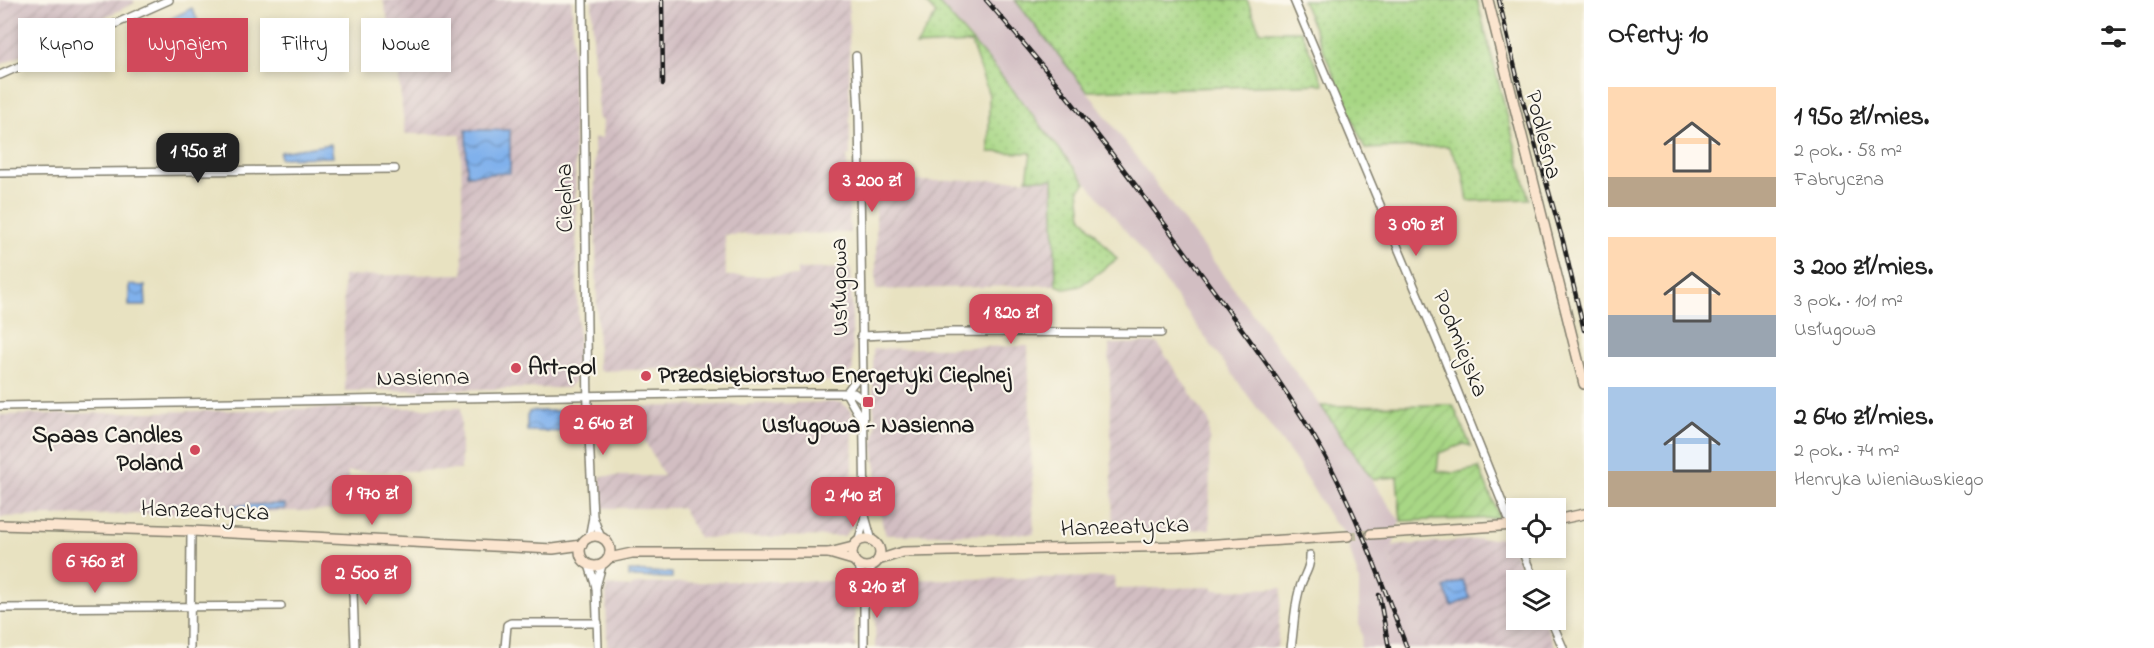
<!DOCTYPE html>
<html lang="pl">
<meta charset="utf-8">
<style>
body{margin:0;font-family:"Indie Flower",sans-serif;background:#f6f6f6;color:#222;height:100vh;display:flex;flex-direction:column;font-size:22px;white-space:nowrap}
*{box-sizing:border-box;margin:0}
p{font-size:20px;color:#767676}
.icon{flex:none;width:33px;height:33px;fill:none;stroke:currentColor;stroke-width:2;stroke-linecap:round;stroke-linejoin:round}
.map{position:relative;flex:1;overflow:hidden}
.panel{display:flex;flex-direction:column;background:#fff;width:570px}
.panel>*{flex:none}
.guide{position:absolute;left:18px;top:18px;width:570px;height:54px;display:flex;gap:12px}
.buttons{position:absolute;left:1506px;top:498px;display:grid;gap:12px}
.buttons a{display:grid;place-items:center;width:60px;height:60px;border-radius:0px;background:#fff;box-shadow:0 3px 9px #0003;font-size:30px}
.price{position:absolute;translate:-50% -51px;padding:0 14px;border-radius:12px;background:#d1495b;color:#fff;font-size:20px;line-height:39px;filter:drop-shadow(0 2px 3px #0008)}
.price::after{content:'';position:absolute;left:50%;top:36px;width:18px;height:14px;margin-left:-9px;background:inherit;clip-path:polygon(0 0,100% 0,50% 100%)}
.price.on{background:#222;color:#fff}
ul{padding:0;list-style:none}
li{display:flex;align-items:center;gap:18px;height:150px;padding:0 24px}
li span{display:grid;place-items:center;flex:none;width:168px;height:120px;border-radius:0px;color:#555}
li>.icon{margin-inline-start:auto}
span .icon{width:72px;height:72px;fill:#fffc;stroke-width:1}
li b{font-size:26px}
h2{display:flex;justify-content:space-between;align-items:center;height:72px;padding:0 24px;font-size:26px}
.chip{padding:0 21px;border-radius:0px;background:#fff;box-shadow:0 3px 9px #0003;font-size:21px;line-height:54px}
.chip.on{background:#d1495b;color:#fff}
main{display:flex;flex:1;min-height:0}
.map>svg:first-child{display:block}
.industrial{fill:url(#industrial-furrows)}
.railway{fill:#d2bec2}
.grass{fill:url(#grass-dots);stroke:#627a50;stroke-width:1.5}
.garden{fill:url(#garden-furrows);stroke:#627a50;stroke-width:1.5}
.water{fill:url(#water-waves);stroke:#4e6684;stroke-width:1.5}
.lines{fill:none;stroke-linecap:round;stroke-linejoin:round}
.secondary-tunnel{stroke:#bfbaa0;stroke-width:9;stroke-dasharray:9 4.5;stroke-linecap:butt}
.street-casing{stroke:#827f6e;stroke-width:10}
.secondary-casing{stroke:#827f6e;stroke-width:12}
.street{stroke:#fff;stroke-width:7}
.secondary{stroke:#fbe5cf;stroke-width:9}
.rail-casing{stroke:#1c1c1c;stroke-width:4.5}
.rail{stroke:#fbf7ec;stroke-width:2;stroke-dasharray:7;stroke-linecap:butt}
.poi-dot{fill:#d1495b;stroke:#fbf7ec;stroke-width:2}
.labels{text-anchor:middle;dominant-baseline:central;stroke-width:4.5;stroke-linejoin:round;paint-order:stroke}
.street-label{font-size:24px;fill:#1c1c1c;stroke:#fbf7ec}
.poi-label{font-size:24px;font-weight:bold;fill:#1c1c1c;stroke:#fbf7ec;text-anchor:start}
</style>
<main>
<div class="map">
<svg width="1584" height="648" viewBox="0 0 1584 648">
<defs>
<pattern id="industrial-furrows" width="10" height="10" patternUnits="userSpaceOnUse" patternTransform="scale(1.5)"><rect width="10" height="10" fill="#d2bec2"/><path d="M-1 1l2-2M0 10L10 0M9 11l2-2" fill="none" stroke="#b4a3a6"/></pattern>
<pattern id="grass-dots" width="8" height="8" patternUnits="userSpaceOnUse" patternTransform="scale(1.5)"><rect width="8" height="8" fill="#a8d785"/><path d="M2 2h.1M6 6h.1" fill="none" stroke="#90b872" stroke-width="1.8" stroke-linecap="round"/></pattern>
<pattern id="garden-furrows" width="10" height="10" patternUnits="userSpaceOnUse" patternTransform="scale(1.5)"><rect width="10" height="10" fill="#a8d785"/><path d="M-1 1l2-2M0 10L10 0M9 11l2-2" fill="none" stroke="#90b872"/></pattern>
<pattern id="water-waves" width="16" height="10" patternUnits="userSpaceOnUse" patternTransform="scale(1.5)"><rect width="16" height="10" fill="#80b1ec"/><path d="M0 5q4-4 8 0t8 0" fill="none" stroke="#688fbe"/></pattern>
</defs>
<rect width="100%" height="100%" fill="#fbf7ec"/>
<filter id="ink" filterUnits="userSpaceOnUse"><feTurbulence type="fractalNoise" baseFrequency=".0167" numOctaves="2"/><feDisplacementMap in="SourceGraphic" scale="12" xChannelSelector="R" yChannelSelector="G"/><feConvolveMatrix kernelMatrix="1 2 1 2 8 2 1 2 1" color-interpolation-filters="sRGB"/></filter>
<filter id="wash" filterUnits="userSpaceOnUse"><feTurbulence type="fractalNoise" baseFrequency=".008" numOctaves="4" result="noise"/><feDisplacementMap in="SourceGraphic" scale="24" xChannelSelector="R" yChannelSelector="G"/><feGaussianBlur stdDeviation="1.35" result="paint"/><feColorMatrix in="noise" values="0 0 0 0 0 0 0 0 0 0 0 0 0 0 0 0 0 1.4 0 .05"/><feComposite in="paint" operator="in"/></filter>
<g filter="url(#wash)">
<rect width="100%" height="100%" fill="#e8e2c1"/>
<g class="industrial">
<path d="M0 0H133L135 3 0 65Z"/>
<path d="M383 0H572L579 376 568 388 345 391 343 276 463 274 461 134H405L396 52Z"/>
<path d="M592 0H849L850 155 847 156 850 233 725 235 726 276H797V269L851 268 853 371 844 376 843 381 742 384 737 367 600 371 598 368 594 138H602L603 120 599 119 598 114 597 73 594 70Z"/>
<path d="M1053 179 1056 285 876 290V191L883 182Z"/>
<path d="M1157 343 1209 421 1210 529 1113 532 1109 344Z"/>
<path d="M1028 346 1034 534 886 535 882 523 873 443 876 426 873 403V349Z"/>
<path d="M841 402 852 412 853 464V474L847 482 848 491 853 496V525L844 536 699 538 682 508H602L600 476H664L626 407Z"/>
<path d="M340 408H461V470L348 472 349 510 0 517V415Z"/>
<path d="M1508 537 1527 580H1516V620H1544L1556 648H1424L1388 552 1393 546Z"/>
<path d="M1114 577 1115 589 1213 587V590L1282 588 1277 648H875L876 580Z"/>
<path d="M736 581H854L855 648H607L606 585 631 587 637 584Z"/>
</g>
<path class="railway" d="M936 0H1015L1087 91 1321 406 1400 521 1393 546 1388 552 1393 566H1395L1424 648H1360L1362 636 1359 624V581L1347 540 1340 527 1333 522 1296 461 1145 255 998 71 970 37Z"/>
<g class="grass">
<path d="M923 0H936L998 71 1086 183 1079 189 1082 217 1117 259 1080 286 1066 289 1056 285 1053 179H1027L1031 153 989 152V95L971 43 916 46 936 14Z"/>
<path d="M1015 0H1247L1260 31H1301L1324 84 1087 91Z"/>
<path d="M1302 0H1477L1529 199 1468 201 1463 172 1448 146 1365 149Z"/>
</g>
<path class="garden" d="M1453 405 1471 446 1464 444 1439 453 1437 471 1454 473 1479 468 1500 518 1401 521 1397 477 1372 479 1321 406Z"/>
<g class="water">
<path d="M192 8 198 21 167 34 162 23Z"/>
<path d="M466 130H510V173L467 175Z"/>
<path d="M331 144 333 157 280 158V152Z"/>
<path d="M129 285 145 286 146 306H129Z"/>
<path d="M533 411H565L573 419 574 429 572 432 527 431V416L529 412Z"/>
<path d="M285 504V509L233 510V505Z"/>
<path d="M629 571 672 573V578L629 577Z"/>
<path d="M1463 580 1470 598 1452 606 1444 588Z"/>
</g>
</g>
<g filter="url(#ink)">
<g class="lines">
<path class="secondary-tunnel" d="M1348 536 1371 534"/>
<g class="street-casing">
<g id="street">
<path d="M583 0 588 414 593 517 589 538"/>
<path d="M1294 0 1438 343 1516 537"/>
<path d="M856 56 859 114 865 516 859 540"/>
<path d="M0 75 169 0"/>
<path d="M0 173 395 169"/>
<path d="M861 336 953 332 1161 333"/>
<path d="M846 393 861 419"/>
<path d="M846 393 861 373"/>
<path d="M0 406 741 393H854L862 399"/>
<path d="M865 516 872 541"/>
<path d="M593 517 601 538"/>
<path d="M1521 548 1534 580"/>
<path d="M352 565 355 648"/>
<path d="M589 565 596 587 598 648"/>
<path d="M859 565 864 590V648"/>
<path d="M596 587 602 565"/>
<path d="M864 590 872 566"/>
<path d="M0 608 281 606"/>
<path d="M1551 620 1563 648"/>
<path d="M190 648 191 531"/>
<path d="M505 648 507 625 511 623H598"/>
<path d="M1291 648C1294 629 1294 609 1299 591 1302 577 1311 569 1310 555"/>
</g>
</g>
<g class="secondary-casing">
<g id="secondary">
<path d="M1488 0 1584 384"/>
<path d="M1556 520 1584 514"/>
<path d="M0 525 191 531 553 549 582 545"/>
<path d="M1371 534 1516 525"/>
<circle cx="595" cy="551" r="15"/>
<circle cx="866" cy="553" r="14"/>
<path d="M829 553 853 560"/>
<path d="M609 558 632 553H829L853 547"/>
<path d="M878 560 903 552 1185 546 1348 536"/>
</g>
</g>
<use href="#street" class="street"/>
<use href="#secondary" class="secondary"/>
<g class="rail-casing">
<g id="rail">
<path d="M662 0 663 84"/>
<path d="M986 0C1059 82 1124 169 1189 257 1236 322 1286 385 1325 456 1358 517 1382 583 1407 648"/>
<path d="M1499 0 1522 98 1563 241 1584 330"/>
<path d="M1379 595 1389 648"/>
</g>
</g>
<use href="#rail" class="rail"/>
</g>
</g>
<g class="poi-dot">
<circle cx="516" cy="368" r="6"/>
<circle cx="646" cy="376" r="6"/>
<rect x="862" y="396" width="12" height="12" rx="3"/>
<circle cx="195" cy="450" r="6"/>
</g>
<g class="labels">
<g class="street-label">
<text transform="translate(1542 135) rotate(76)">Podleśna</text>
<text transform="translate(566 198) rotate(-91)">Cieplna</text>
<text transform="translate(841 287) rotate(-91)">Usługowa</text>
<text transform="translate(1459 344) rotate(68)">Podmiejska</text>
<text transform="translate(423 379) rotate(-1)">Nasienna</text>
<text transform="translate(205 512) rotate(2)">Hanzeatycka</text>
<text transform="translate(1125 528) rotate(-2)">Hanzeatycka</text>
</g>
<g class="poi-label">
<text x="528" y="368">Art-pol</text>
<text x="658" y="376">Przedsiębiorstwo Energetyki Cieplnej</text>
<text x="868" y="426" text-anchor="middle">Usługowa - Nasienna</text>
<text x="183" y="436" text-anchor="end">Spaas Candles<tspan x="183" dy="28">Poland</tspan></text>
</g>
</g>
</svg>
<div class="buttons">
<a><svg class="icon" aria-label="locate" viewBox="0 0 24 24"><circle cx="12" cy="12" r="6"/><path d="M12 2v4M12 18v4M2 12h4M18 12h4"/></svg></a>
<a><svg class="icon" aria-label="layers" viewBox="0 0 24 24"><path d="M12 4l9 5-9 5-9-5zM3 14l9 5 9-5"/></svg></a>
</div>
<b class="price on" style="left:198px;top:184px">1 950 zł</b>
<b class="price" style="left:872px;top:213px">3 200 zł</b>
<b class="price" style="left:1416px;top:257px">3 090 zł</b>
<b class="price" style="left:1011px;top:345px">1 820 zł</b>
<b class="price" style="left:603px;top:456px">2 640 zł</b>
<b class="price" style="left:372px;top:526px">1 970 zł</b>
<b class="price" style="left:853px;top:528px">2 140 zł</b>
<b class="price" style="left:95px;top:594px">6 760 zł</b>
<b class="price" style="left:366px;top:606px">2 500 zł</b>
<b class="price" style="left:877px;top:619px">8 210 zł</b>
<div class="guide">
<a class="chip">Kupno</a>
<a class="chip on">Wynajem</a>
<a class="chip">Filtry</a>
<a class="chip">Nowe</a>
</div>
</div>
<section class="panel">
<h2>Oferty: 10<svg class="icon" aria-label="filters" viewBox="0 0 24 24"><path d="M4 7h16M4 17h16"/><circle cx="9" cy="7" r="2"/><circle cx="15" cy="17" r="2"/></svg></h2>
<ul>
<li><span style="background:linear-gradient(#ffd9b3 75%,#b9a48a 0)"><svg class="icon" aria-label="home" viewBox="0 0 24 24"><path d="M3 11l9-7 9 7M6 9v11h12V9"/></svg></span><div><b>1 950 zł/mies.</b><p>2 pok. · 58 m²</p><p>Fabryczna</p></div></li>
<li><span style="background:linear-gradient(#ffd9b3 65%,#9aa5b1 0)"><svg class="icon" aria-label="home" viewBox="0 0 24 24"><path d="M3 11l9-7 9 7M6 9v11h12V9"/></svg></span><div><b>3 200 zł/mies.</b><p>3 pok. · 101 m²</p><p>Usługowa</p></div></li>
<li><span style="background:linear-gradient(#a9c7e8 70%,#b9a48a 0)"><svg class="icon" aria-label="home" viewBox="0 0 24 24"><path d="M3 11l9-7 9 7M6 9v11h12V9"/></svg></span><div><b>2 640 zł/mies.</b><p>2 pok. · 74 m²</p><p>Henryka Wieniawskiego</p></div></li>
</ul>
</section>
</main>
